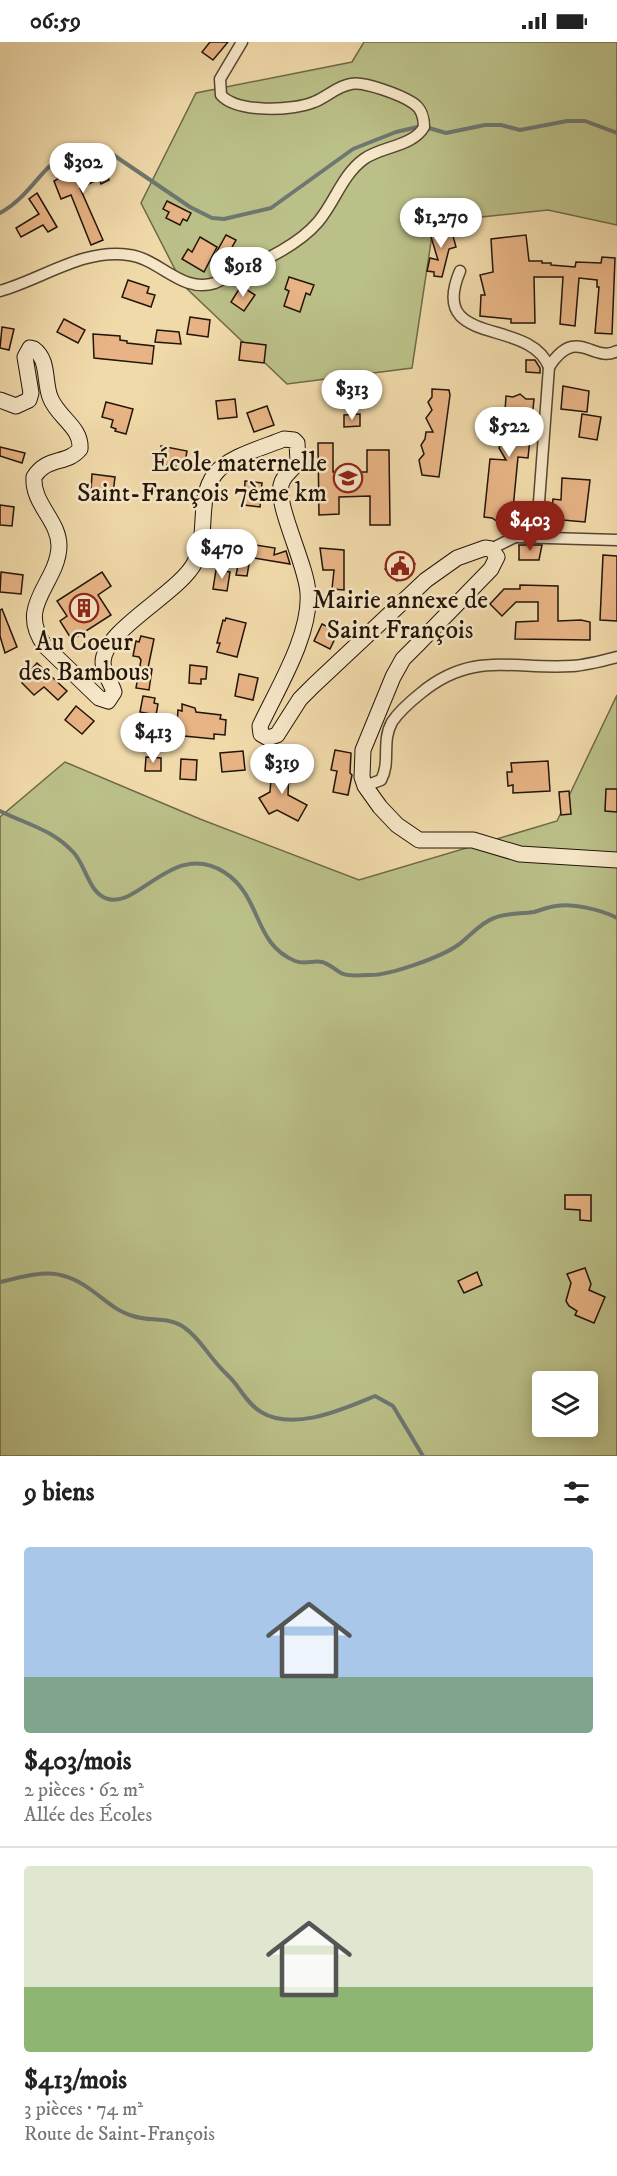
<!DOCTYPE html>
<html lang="fr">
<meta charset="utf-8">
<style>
body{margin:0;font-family:"IM FELL DW Pica",serif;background:#f6f6f6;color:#222;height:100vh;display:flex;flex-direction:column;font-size:22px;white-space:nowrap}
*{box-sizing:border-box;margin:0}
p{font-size:20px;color:#767676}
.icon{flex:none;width:33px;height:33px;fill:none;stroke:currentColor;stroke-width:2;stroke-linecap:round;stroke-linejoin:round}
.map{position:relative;height:1414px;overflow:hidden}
.panel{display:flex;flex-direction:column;background:#fff;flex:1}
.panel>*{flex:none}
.tools{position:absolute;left:532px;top:1329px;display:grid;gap:12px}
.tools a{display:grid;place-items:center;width:66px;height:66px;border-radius:6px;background:#fff;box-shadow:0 3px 15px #0003;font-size:30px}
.price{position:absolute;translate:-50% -51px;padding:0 14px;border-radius:21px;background:#fff;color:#222;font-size:20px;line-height:39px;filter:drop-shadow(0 2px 3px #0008)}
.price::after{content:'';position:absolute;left:50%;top:36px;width:18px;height:14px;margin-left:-9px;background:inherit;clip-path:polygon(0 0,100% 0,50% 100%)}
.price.selected{background:#8f2418;color:#fff}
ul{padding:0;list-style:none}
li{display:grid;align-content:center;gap:12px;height:318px;padding:0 24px}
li+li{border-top:2px solid #e0e0e0}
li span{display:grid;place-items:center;height:186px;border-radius:6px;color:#555}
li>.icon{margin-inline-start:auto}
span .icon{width:108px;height:108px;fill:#fffc;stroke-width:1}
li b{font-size:26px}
h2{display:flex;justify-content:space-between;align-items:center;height:72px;padding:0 24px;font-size:26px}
.status{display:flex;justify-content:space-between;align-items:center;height:42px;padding:0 30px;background:#fff;direction:ltr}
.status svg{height:16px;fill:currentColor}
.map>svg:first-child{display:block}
.green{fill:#bbc088;stroke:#6e6a48;stroke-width:1.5;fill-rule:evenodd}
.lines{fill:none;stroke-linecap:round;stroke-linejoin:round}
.stream{stroke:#6e7770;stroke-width:4}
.building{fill:#e8b485;stroke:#221509;stroke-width:1.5}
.minor-casing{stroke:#564631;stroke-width:13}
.secondary-casing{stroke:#221509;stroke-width:17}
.minor{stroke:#f6e7c8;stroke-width:10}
.secondary{stroke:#f6e7c8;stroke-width:15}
.labels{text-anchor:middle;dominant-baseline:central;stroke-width:5;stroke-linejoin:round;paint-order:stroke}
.poi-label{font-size:26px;fill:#221509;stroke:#f6e7c8}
</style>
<div class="status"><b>06:59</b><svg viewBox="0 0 49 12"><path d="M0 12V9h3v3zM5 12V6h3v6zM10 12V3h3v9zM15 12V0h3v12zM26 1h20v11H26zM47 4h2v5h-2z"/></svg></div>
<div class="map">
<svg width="617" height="1414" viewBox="0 0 617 1414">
<rect width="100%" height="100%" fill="#f1daaa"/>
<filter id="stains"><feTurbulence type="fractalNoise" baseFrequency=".00333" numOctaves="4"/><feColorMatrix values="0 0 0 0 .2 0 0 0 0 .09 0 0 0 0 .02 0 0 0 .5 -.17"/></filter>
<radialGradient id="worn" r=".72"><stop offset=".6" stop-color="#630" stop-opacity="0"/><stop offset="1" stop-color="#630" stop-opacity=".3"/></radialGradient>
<g class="green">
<path d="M364 0H617V183L548 168 434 180 412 326 287 342 183 243 141 161 196 51 352 20Z"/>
<path d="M617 653V1414H0V775L65 720 200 777 359 838 557 779ZM543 1340H588V1384H543Z"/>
</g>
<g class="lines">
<g class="stream">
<path d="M0 171C44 147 47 94 112 112L190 165 212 176 224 177 271 166 353 107 396 90 422 84 446 91 485 83H501L520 88 567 79H585L617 91"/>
<path d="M0 769C28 783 52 787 74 811 86 824 89 852 108 857 139 866 174 798 224 830 263 855 252 901 295 919 305 923 313 918 322 920 330 922 335 928 341 931 349 935 360 933 368 933 389 934 441 915 458 903 469 895 480 881 494 876 506 871 521 872 534 870 541 868 548 865 556 864 573 861 602 868 617 876"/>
<path d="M0 1240C40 1231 59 1223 94 1250 106 1259 118 1270 133 1274 150 1280 169 1274 185 1286 199 1296 207 1311 218 1323 223 1329 229 1334 234 1340 242 1350 249 1363 261 1370 294 1390 343 1367 375 1354L393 1364 423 1414"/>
</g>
</g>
<g class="building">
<path d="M210 0H228L213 18 202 10Z"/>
<path d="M101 118 109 138 101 142 99 137 80 146 103 198 91 203 71 153 61 157 54 139 75 127Z"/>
<path d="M37 151 57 185 48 190 43 183 21 195 16 186 39 172 29 157Z"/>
<path d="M167 159 191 171 187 179 183 177 180 183 166 176 169 170 163 167Z"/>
<path d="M450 183 456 205 449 207 442 235 434 234V230L427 229 430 216 438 218 429 188Z"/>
<path d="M226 193 236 198 226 216 216 211Z"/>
<path d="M526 193 529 219H542V221H551V223L575 225 576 220 601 221 602 215 615 216 612 292 595 291 599 245H597V238L579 236 575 284 560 282 563 235H534L535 281H511V277L480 274 481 253H485L480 233 493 230 491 197Z"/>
<path d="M200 195 217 205 204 230 182 217 188 207 192 210Z"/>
<path d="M289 235 314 243 310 253 306 251 300 270 284 264 289 249 285 247Z"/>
<path d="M128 238 149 245 147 251 155 253 151 265 122 255Z"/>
<path d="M241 244 255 253 244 269 231 260Z"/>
<path d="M190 275 210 278 208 295 187 292Z"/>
<path d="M64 277 85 288 78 301 57 290Z"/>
<path d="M2 285 14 287 9 308 0 306Z"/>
<path d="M157 288 179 290 181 302 155 300Z"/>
<path d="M93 292 120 294V298L127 299V301L154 304 152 322 94 316Z"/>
<path d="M241 300 266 303 264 321 239 318Z"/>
<path d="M526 318H535L540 326V331L526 330Z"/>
<path d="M563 344 589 349 587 370 561 367Z"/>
<path d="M432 347 449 348 450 353 439 435 422 433 419 418 424 412 421 403 425 397 426 390H433L426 376 432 368 428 360 432 355Z"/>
<path d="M520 352 526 357H534L528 416 518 415 512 477H504L498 480 492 476 484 475 490 417 506 418 499 406 503 398 506 354 513 355Z"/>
<path d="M235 357 237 375 218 377 216 359Z"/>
<path d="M106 360 133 367 126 392 115 389 116 387 111 385 113 378 102 375Z"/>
<path d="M267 364 274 383 254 390 247 371Z"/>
<path d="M360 372V384L344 385V373Z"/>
<path d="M582 372 601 375 597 398 579 395Z"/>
<path d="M318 401H333V430H367V408H389L390 483H370V454L339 455V472L319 473Z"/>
<path d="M161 404 187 409 184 426 158 421Z"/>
<path d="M0 405 25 411 22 421 0 414Z"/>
<path d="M92 432 115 435 113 451 91 449Z"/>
<path d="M562 436 590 438 585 480 551 477 553 457 561 458Z"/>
<path d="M245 439 262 441 260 465 244 463Z"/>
<path d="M0 463 14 465 12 484 0 483Z"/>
<path d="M250 502 275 506 274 513 286 509 290 522 248 515Z"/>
<path d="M519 503H542L539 518H519Z"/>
<path d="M320 506 344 508V548L332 547 334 528H323Z"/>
<path d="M404 510 415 522 397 539 385 527Z"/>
<path d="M603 513 617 514V579L600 578Z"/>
<path d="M240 514 250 516 247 534 236 533Z"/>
<path d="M216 528 230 530 227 549 213 547Z"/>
<path d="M1 530 23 533 21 552 0 550Z"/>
<path d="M102 530 111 544 98 553 111 573 72 598 60 579 67 574 57 559Z"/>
<path d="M520 543 558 544V579L581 578 590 580V598L515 597 516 580 538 579V560H516L502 574 490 562 504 547H520Z"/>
<path d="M2 567 17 605 5 611 0 594V568Z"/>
<path d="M226 576 246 581 237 615 217 610 220 601H217L223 578 225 579Z"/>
<path d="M322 582 338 590 330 607 314 599Z"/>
<path d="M141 594 154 597 148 626 152 627 149 648 136 646 141 618 139 615 133 614 136 599 139 600Z"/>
<path d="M37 621 67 649 58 658 44 645 34 653 22 641 26 636 24 635Z"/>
<path d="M190 623 207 625 206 637H201V642L189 641Z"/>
<path d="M239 632 258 636 253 658 235 654Z"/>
<path d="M143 654 155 656 154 661 158 662 156 673 140 670Z"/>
<path d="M182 662 195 666 196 670 221 673 220 677 226 678 225 693 214 692V697L184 694 182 681H177L178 668 182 669Z"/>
<path d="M76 664 94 679 82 692 65 678Z"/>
<path d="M335 708 351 711 350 731 352 733 348 753 333 750 337 729 331 728Z"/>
<path d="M243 709 245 728 222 730 220 711Z"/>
<path d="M146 715 161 716V729H145Z"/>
<path d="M181 717 197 718 196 738 180 737Z"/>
<path d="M548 719 550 749 513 751V743L508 744 507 730H512L511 721Z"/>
<path d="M272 723H283L282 727H289L288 753 307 763 298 779 277 768 269 772 259 756 270 750Z"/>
<path d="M606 747H617V770L605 769Z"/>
<path d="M569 749 571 772 561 773 559 750Z"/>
<path d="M565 1153H591V1179L580 1178V1168L565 1167Z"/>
<path d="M585 1226 591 1242 589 1248 605 1255 594 1281 575 1273 577 1269 569 1264 566 1259 571 1241 567 1232Z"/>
<path d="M477 1230 482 1243 464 1251 458 1239Z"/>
</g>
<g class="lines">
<g class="minor-casing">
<g id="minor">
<path d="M460 229C427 307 529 274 549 325L539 460 528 481 515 495 491 507"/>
<path d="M0 249C43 237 83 206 129 213 160 217 182 252 215 241 249 224 293 209 318 180 335 160 342 133 364 117 382 104 412 105 424 85 424 76 421 66 413 61 401 53 364 39 351 42 337 44 327 55 314 60 293 69 237 71 221 53L220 37 242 0"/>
<path d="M549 325C577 282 593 322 617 309"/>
<path d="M515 495 617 498"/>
<path d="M365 744 381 738C391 720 381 700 392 680 400 668 411 659 421 651 473 608 514 628 572 624 587 623 602 619 617 615"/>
</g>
</g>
<g class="secondary-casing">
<path id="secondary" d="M0 358 16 364 29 358 31 351 25 315 30 306 34 307C49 318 44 339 50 355 57 375 82 385 80 407 67 423 47 414 34 435 32 462 59 478 59 504 58 542 15 563 45 604L99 656 108 659 114 650C111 640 103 631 103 620 104 587 180 551 195 520 209 493 196 457 215 432 227 415 265 405 284 397L294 398 297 401 298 419C294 427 285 432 282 440 273 459 307 523 308 551 311 593 277 647 260 684L261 692 268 696 277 693 300 657 314 643 426 538 457 516 485 506 491 507 497 515 491 527 418 602 403 617 393 635 363 708 362 735 365 744 380 765 397 783 419 798H473L520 812 617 818"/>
</g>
<use href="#minor" class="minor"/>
<use href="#secondary" class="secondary"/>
</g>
<defs>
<g id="school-ring" transform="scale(1.5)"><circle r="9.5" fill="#f6e7c8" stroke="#8f2418" stroke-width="1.5"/><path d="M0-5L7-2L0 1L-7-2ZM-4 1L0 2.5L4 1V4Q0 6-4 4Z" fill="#8f2418"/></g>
<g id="civic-ring" transform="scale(1.5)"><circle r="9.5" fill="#f6e7c8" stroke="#8f2418" stroke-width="1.5"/><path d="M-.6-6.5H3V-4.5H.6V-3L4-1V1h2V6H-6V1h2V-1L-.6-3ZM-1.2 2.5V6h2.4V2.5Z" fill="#8f2418"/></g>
<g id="building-ring" transform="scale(1.5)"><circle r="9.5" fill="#f6e7c8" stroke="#8f2418" stroke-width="1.5"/><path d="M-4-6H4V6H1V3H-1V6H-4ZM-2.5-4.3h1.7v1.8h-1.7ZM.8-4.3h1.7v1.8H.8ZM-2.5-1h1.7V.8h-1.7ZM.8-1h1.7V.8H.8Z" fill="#8f2418"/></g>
</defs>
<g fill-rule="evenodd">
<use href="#school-ring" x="348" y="436"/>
<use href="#civic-ring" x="400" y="524"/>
<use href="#building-ring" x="84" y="566"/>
</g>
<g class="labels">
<g class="poi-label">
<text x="327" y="421" text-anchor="end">École maternelle<tspan x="327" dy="30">Saint-François 7ème km</tspan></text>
<text x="400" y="558">Mairie annexe de<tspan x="400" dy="30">Saint François</tspan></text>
<text x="84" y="600">Au Coeur<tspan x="84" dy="30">des Bambous</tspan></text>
</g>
</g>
<rect width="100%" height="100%" filter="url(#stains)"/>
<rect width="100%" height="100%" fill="url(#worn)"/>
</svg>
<div class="tools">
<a><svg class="icon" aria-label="layers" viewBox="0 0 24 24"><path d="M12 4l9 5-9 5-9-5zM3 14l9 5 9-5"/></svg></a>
</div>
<b class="price" style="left:83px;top:152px">$302</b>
<b class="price" style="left:441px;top:207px">$1,270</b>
<b class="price" style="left:243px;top:256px">$918</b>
<b class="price" style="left:352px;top:379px">$313</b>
<b class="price" style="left:509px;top:416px">$522</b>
<b class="price selected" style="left:530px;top:510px">$403</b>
<b class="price" style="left:222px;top:538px">$470</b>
<b class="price" style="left:153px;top:722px">$413</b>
<b class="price" style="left:282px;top:753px">$319</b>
</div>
<section class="panel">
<h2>9 biens<svg class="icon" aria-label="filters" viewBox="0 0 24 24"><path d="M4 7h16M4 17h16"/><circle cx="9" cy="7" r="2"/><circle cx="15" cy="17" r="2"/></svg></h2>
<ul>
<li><span style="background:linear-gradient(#a9c7e8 70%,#7fa58c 0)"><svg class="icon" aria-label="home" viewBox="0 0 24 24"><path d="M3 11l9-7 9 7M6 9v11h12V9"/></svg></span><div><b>$403/mois</b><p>2 pièces · 62 m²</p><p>Allée des Écoles</p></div></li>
<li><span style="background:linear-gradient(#dfe7d0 65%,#8fb573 0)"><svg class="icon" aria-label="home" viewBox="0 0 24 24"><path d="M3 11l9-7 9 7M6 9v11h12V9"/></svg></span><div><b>$413/mois</b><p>3 pièces · 74 m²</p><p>Route de Saint-François</p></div></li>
</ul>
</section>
